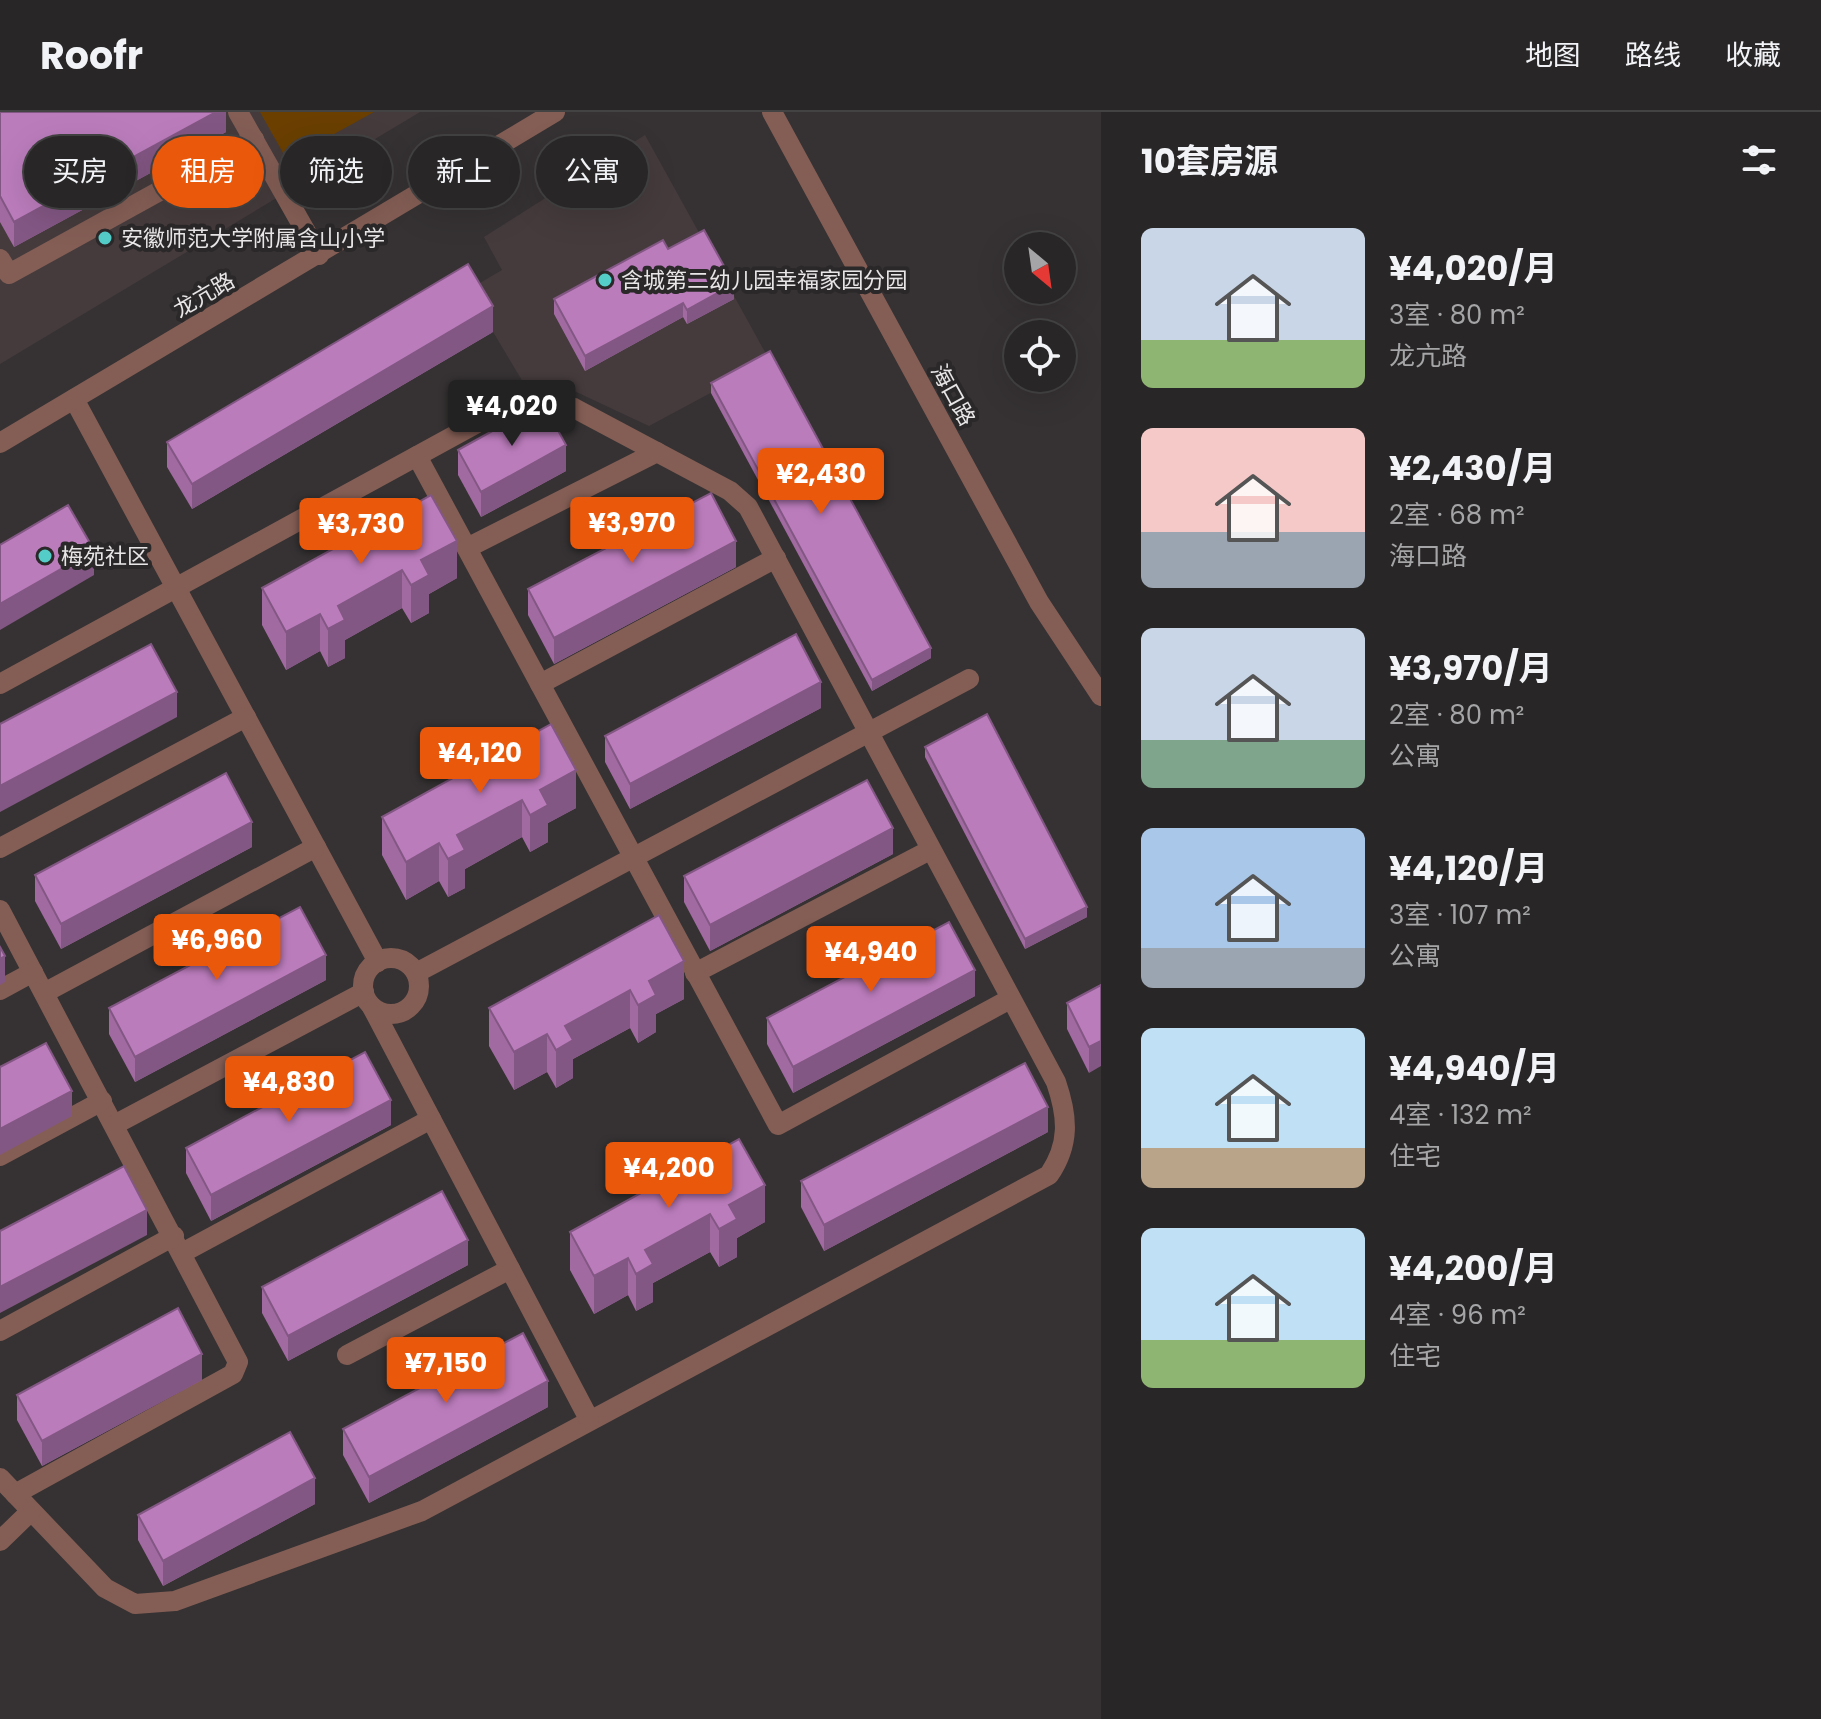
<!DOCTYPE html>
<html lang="zh">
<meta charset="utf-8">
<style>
body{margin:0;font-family:Poppins,"Noto Sans SC",sans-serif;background:#343232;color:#f1f3f6;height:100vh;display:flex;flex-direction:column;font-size:30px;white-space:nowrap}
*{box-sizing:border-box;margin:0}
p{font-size:26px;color:#a5a5a7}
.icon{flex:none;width:44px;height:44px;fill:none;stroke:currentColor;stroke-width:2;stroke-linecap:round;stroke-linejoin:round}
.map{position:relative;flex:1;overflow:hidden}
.drawer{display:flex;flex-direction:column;background:#282626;width:720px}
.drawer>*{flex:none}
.top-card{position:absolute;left:24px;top:24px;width:760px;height:72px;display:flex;gap:16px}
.needle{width:52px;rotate:151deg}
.buttons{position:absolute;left:1004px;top:120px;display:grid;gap:16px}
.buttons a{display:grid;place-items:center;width:72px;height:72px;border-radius:50%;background:#282626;box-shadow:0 8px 32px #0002,0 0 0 2px #444343;font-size:40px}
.price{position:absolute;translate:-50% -68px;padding:0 18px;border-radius:8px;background:#ea580c;color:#fff;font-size:26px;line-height:52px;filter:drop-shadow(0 2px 4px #0008)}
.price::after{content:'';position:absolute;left:50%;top:48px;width:24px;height:18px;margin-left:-12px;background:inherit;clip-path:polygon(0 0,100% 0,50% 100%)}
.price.on{background:#222;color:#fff}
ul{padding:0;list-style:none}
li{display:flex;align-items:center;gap:24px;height:200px;padding:0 40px}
li span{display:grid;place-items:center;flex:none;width:224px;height:160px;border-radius:12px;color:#555}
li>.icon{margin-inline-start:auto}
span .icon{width:96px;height:96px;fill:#fffc;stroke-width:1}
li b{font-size:34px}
h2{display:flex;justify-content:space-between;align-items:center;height:96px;padding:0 40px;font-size:34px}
.tag{padding:0 28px;border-radius:36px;background:#282626;box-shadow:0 8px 32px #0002,0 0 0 2px #444343;font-size:28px;line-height:72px}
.tag.on{background:#ea580c;color:#fff}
header{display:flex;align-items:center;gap:48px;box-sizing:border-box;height:112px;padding:0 40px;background:#282626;border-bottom:2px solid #444343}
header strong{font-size:38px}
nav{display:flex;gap:44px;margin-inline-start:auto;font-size:28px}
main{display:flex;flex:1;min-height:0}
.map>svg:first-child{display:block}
.built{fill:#453b3d}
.green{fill:#6a3f00}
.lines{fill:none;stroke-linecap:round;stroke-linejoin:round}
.minor{stroke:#845e55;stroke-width:20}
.wall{fill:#a16ba2}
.shaded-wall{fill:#835784}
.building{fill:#bb7cbc;stroke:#835784;stroke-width:2}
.poi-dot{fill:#54cdc8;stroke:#2b2829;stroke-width:3}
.labels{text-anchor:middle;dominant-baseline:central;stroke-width:8;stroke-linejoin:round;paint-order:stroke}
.poi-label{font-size:22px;fill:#e8e6e7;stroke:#2b2829;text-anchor:start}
.street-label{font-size:22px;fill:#e8e6e7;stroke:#2b2829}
</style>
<header>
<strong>Roofr</strong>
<nav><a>地图</a><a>路线</a><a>收藏</a></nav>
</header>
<main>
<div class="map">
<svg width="1101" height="1607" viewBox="0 0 1101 1607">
<rect width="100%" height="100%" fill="#363233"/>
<g class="built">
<path d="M0 0H420L0 252Z"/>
<path d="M645 23 770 249 649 314 570 277 526 275 468 178 502 158 484 125Z"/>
</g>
<path class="green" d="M260 0H374L287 48Z"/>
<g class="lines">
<g class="minor">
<path d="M238 0 319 143"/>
<path d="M772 0 1039 490 1101 584"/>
<path d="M0 147 9 162 254 27"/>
<path d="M74 287 378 850"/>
<path d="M0 331 555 0"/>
<path d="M417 344 778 1013 1010 887"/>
<path d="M467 436 657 340"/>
<path d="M0 572 512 292 547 289 574 296 730 379 748 395 1056 970C1068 1005 1070 1032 1049 1063L422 1399 175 1489 135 1492 105 1476 0 1366"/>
<path d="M540 572 776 446"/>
<path d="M0 736 246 605"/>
<path d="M0 798 238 1250 233 1262 15 1382"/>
<circle cx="391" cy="874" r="28"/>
<path d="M416 861 969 567"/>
<path d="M695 861 930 738"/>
<path d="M0 878 33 860"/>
<path d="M44 881 316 735"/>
<path d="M372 895 589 1307"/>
<path d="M114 1013 364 880"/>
<path d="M0 1044 102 989"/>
<path d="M182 1141 431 1007"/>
<path d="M0 1219 174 1124"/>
<path d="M347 1243 510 1157"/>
<path d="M0 1429 31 1399"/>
</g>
</g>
<g class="wall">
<path d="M0 0H226V20L14 135 0 110Z"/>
<path d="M668 137 734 187 687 212 683 205 585 259 554 202V187Z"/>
<path d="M493 220 192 397 167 355V330Z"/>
<path d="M711 271 931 546 872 579 711 281Z"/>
<path d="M458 338 566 359 481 405 458 363Z"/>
<path d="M431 383 457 466 429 482V501L411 511 402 496 345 528V546L328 555 320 539 286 558 262 513V476Z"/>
<path d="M736 455 554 552 528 503V477Z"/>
<path d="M821 596 630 697 605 650V624Z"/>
<path d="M551 612 576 696 548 711V730L530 740 522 725 465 757V776L448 785 439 769 406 788 382 743V705Z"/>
<path d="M925 635 1087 805 1025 837 925 645Z"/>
<path d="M252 735 61 837 35 789V763Z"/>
<path d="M893 742 710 839 684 790V764Z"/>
<path d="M659 803 684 887 656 902V920L638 931 630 916 573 947V966L556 976 547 960 514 978 489 934V896Z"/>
<path d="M326 868 135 970 109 922V896Z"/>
<path d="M1101 873 1089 961 1067 917V891Z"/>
<path d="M975 884 793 981 767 932V906Z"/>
<path d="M391 1013 211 1109 186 1061V1036Z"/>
<path d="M1048 1020 824 1139 801 1095V1069Z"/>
<path d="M739 1027 765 1110 737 1126V1145L719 1155 710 1140 653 1171V1190L636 1199 628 1183 594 1202 570 1158V1120Z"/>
<path d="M468 1153 288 1249 262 1201V1175Z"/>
<path d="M202 1268 42 1354 17 1308V1283Z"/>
<path d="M548 1295 369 1391 343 1343V1317Z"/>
<path d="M315 1392 163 1474 138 1428V1403Z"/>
</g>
<g class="shaded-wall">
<path d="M216 0H226V20L14 135V110Z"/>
<path d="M734 172V187L687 212V198Z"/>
<path d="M683 191V205L585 259V244Z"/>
<path d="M493 194V220L192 397V372Z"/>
<path d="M566 333V359L481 405V380Z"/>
<path d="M457 429V466L429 482V501L411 511V473L421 448Z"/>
<path d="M736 429V455L554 552V526Z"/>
<path d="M94 438V463L0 518V492Z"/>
<path d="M402 458V496L345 528V546L328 555V517L338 494Z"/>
<path d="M320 502V539L286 558V520Z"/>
<path d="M931 536V546L872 579V568Z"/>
<path d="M821 570V596L630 697V672Z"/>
<path d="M177 580V605L0 700V674Z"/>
<path d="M576 658V696L548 711V730L530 740V703L540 678Z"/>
<path d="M522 688V725L465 757V776L448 785V747L457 723Z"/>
<path d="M252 710V735L61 837V812Z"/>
<path d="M893 716V742L710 839V813Z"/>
<path d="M439 731V769L406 788V750Z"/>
<path d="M1087 795V805L1025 837V827Z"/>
<path d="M326 843V868L135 970V945Z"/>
<path d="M5 844V870L0 873V847Z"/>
<path d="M684 849V887L656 902V920L638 931V893L649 869Z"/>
<path d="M975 858V884L793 981V955Z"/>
<path d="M630 878V916L573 947V966L556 976V938L565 914Z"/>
<path d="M547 922V960L514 978V940Z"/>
<path d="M1101 929V954L1089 961V935Z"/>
<path d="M72 979V1004L0 1043V1017Z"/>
<path d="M391 988V1013L211 1109V1083Z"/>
<path d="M1048 995V1020L824 1139V1113Z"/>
<path d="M765 1073V1110L737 1126V1145L719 1155V1117L729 1093Z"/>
<path d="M147 1098V1123L0 1201V1175Z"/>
<path d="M710 1102V1140L653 1171V1190L636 1199V1162L645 1138Z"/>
<path d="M468 1128V1153L288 1249V1224Z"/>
<path d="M628 1146V1183L594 1202V1164Z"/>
<path d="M202 1242V1268L42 1354V1329Z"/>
<path d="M548 1269V1295L369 1391V1365Z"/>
<path d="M315 1366V1392L163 1474V1449Z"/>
</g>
<g class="building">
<path d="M0 0H216L14 110 0 84Z"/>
<path d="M704 118 734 172 687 198 683 191 585 244 554 187 663 128 668 137Z"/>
<path d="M468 152 493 194 192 372 167 330Z"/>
<path d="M770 239 931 536 872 568 711 271Z"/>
<path d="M543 291 566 333 481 380 458 338Z"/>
<path d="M711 381 736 429 554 526 528 477Z"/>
<path d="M431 383 457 429 421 448 429 463 411 473 402 458 338 494 345 508 328 517 320 502 286 520 262 476Z"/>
<path d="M68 393 94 438 0 492V433Z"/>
<path d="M796 522 821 570 630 672 605 624Z"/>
<path d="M151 532 177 580 0 674V612Z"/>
<path d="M987 602 1087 795 1025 827 925 635Z"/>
<path d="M551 612 576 658 540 678 548 693 530 703 522 688 457 723 465 738 448 747 439 731 406 750 382 705Z"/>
<path d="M226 661 252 710 61 812 35 763Z"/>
<path d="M867 668 893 716 710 813 684 764Z"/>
<path d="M300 795 326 843 135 945 109 896Z"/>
<path d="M659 803 684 849 649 869 656 883 638 893 630 878 565 914 573 928 556 938 547 922 514 940 489 896Z"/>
<path d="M949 810 975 858 793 955 767 906Z"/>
<path d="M0 835 5 844 0 847Z"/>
<path d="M1101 873V929L1089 935 1067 891Z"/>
<path d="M46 931 72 979 0 1017V955Z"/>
<path d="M365 940 391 988 211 1083 186 1036Z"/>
<path d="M1025 951 1048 995 824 1113 801 1069Z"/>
<path d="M739 1027 765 1073 729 1093 737 1107 719 1117 710 1102 645 1138 653 1152 636 1162 628 1146 594 1164 570 1120Z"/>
<path d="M124 1054 147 1098 0 1175V1119Z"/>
<path d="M442 1079 468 1128 288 1224 262 1175Z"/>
<path d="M178 1196 202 1242 42 1329 17 1283Z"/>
<path d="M523 1221 548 1269 369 1365 343 1317Z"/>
<path d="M290 1320 315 1366 163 1449 138 1403Z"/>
</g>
<g class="poi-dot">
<circle cx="105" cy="126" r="8"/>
<circle cx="605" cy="168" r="8"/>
<circle cx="45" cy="444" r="8"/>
</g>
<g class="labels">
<g class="poi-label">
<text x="121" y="126">安徽师范大学附属含山小学</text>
<text x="621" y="168">含城第二幼儿园幸福家园分园</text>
<text x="61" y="444">梅苑社区</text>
</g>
<g class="street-label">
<text transform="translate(204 183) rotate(-30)">龙亢路</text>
<text transform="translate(953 283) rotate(61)">海口路</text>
</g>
</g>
</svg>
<div class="buttons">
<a><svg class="needle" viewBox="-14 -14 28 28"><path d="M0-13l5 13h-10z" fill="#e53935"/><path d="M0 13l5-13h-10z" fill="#a5a5a7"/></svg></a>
<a><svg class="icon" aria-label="locate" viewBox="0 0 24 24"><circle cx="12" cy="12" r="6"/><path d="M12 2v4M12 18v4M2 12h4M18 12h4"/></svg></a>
</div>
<b class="price on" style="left:512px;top:336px">¥4,020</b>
<b class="price" style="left:821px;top:404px">¥2,430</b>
<b class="price" style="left:632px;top:453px">¥3,970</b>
<b class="price" style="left:361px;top:454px">¥3,730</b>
<b class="price" style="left:480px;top:683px">¥4,120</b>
<b class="price" style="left:217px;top:870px">¥6,960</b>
<b class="price" style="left:871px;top:882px">¥4,940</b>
<b class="price" style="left:289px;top:1012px">¥4,830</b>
<b class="price" style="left:669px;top:1098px">¥4,200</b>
<b class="price" style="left:446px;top:1293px">¥7,150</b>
<div class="top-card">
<a class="tag">买房</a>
<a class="tag on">租房</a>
<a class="tag">筛选</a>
<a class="tag">新上</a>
<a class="tag">公寓</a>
</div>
</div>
<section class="drawer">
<h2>10套房源<svg class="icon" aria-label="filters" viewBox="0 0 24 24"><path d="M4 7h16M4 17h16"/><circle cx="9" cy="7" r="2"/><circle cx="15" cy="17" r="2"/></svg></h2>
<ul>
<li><span style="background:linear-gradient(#c9d6e8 70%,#8fb573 0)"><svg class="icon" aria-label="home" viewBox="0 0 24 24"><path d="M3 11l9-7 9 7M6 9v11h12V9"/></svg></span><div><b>¥4,020/月</b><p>3室 · 80 m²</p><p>龙亢路</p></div></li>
<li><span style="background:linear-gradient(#f6c9c9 65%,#9aa5b1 0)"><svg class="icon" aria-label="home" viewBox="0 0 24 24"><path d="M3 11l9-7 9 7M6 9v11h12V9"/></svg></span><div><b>¥2,430/月</b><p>2室 · 68 m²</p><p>海口路</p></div></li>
<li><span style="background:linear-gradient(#c9d6e8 70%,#7fa58c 0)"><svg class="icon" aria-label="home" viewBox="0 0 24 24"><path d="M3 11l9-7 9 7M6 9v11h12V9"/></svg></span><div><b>¥3,970/月</b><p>2室 · 80 m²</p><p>公寓</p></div></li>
<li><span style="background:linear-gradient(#a9c7e8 75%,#9aa5b1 0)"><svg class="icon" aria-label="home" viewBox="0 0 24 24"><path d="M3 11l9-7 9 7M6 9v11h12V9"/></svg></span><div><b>¥4,120/月</b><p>3室 · 107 m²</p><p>公寓</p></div></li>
<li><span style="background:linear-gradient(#bfe0f5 75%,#b9a48a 0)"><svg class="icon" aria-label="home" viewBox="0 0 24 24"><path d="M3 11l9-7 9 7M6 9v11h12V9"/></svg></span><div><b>¥4,940/月</b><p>4室 · 132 m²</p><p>住宅</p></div></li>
<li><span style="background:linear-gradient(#bfe0f5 70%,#8fb573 0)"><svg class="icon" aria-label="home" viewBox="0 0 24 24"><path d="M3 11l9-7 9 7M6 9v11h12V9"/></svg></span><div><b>¥4,200/月</b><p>4室 · 96 m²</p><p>住宅</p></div></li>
</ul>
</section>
</main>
